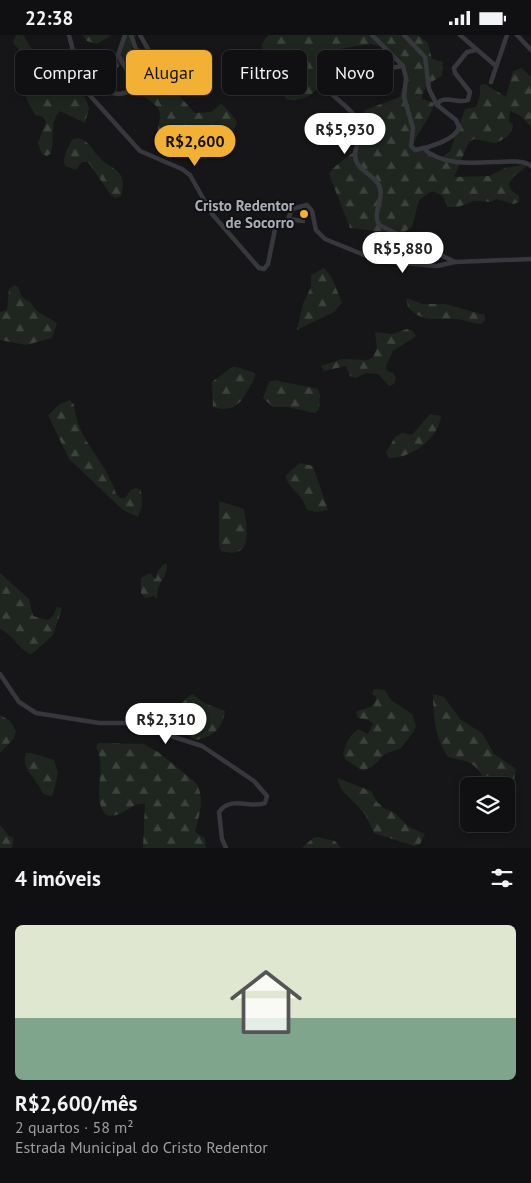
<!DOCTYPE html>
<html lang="pt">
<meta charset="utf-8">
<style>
body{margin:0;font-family:"PT Sans",sans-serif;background:#1e1e20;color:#f1f3f6;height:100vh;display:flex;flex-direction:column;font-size:19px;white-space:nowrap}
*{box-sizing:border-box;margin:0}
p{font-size:16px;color:#9c9d9f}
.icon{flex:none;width:28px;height:28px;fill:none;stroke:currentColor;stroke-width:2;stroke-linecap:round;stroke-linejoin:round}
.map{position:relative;height:813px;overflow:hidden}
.sheet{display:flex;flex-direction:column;background:#101012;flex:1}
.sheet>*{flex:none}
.guide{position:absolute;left:15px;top:15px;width:501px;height:45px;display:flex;gap:10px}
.fabs{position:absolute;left:460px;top:742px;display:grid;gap:10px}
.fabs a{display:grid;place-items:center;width:55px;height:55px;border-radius:8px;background:#101012;box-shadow:0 2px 8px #0003,0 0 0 1px #303032;font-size:25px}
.price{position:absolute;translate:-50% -42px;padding:0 11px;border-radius:18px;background:#fff;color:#222;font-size:16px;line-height:32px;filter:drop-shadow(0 1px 2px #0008)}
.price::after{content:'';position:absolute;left:50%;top:30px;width:15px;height:11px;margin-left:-8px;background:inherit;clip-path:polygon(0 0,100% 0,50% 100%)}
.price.active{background:#f2b134;color:#111}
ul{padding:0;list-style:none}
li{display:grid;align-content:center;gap:10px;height:265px;padding:0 15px}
li span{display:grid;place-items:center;height:155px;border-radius:8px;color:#555}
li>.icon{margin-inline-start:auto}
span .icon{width:90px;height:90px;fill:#fffc;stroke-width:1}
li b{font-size:21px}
h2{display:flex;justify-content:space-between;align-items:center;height:60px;padding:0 15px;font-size:21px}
.tag{padding:0 18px;border-radius:8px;background:#101012;box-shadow:0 2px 8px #0003,0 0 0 1px #303032;font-size:18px;line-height:45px}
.tag.active{background:#f2b134;color:#111}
.status{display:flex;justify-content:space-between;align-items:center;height:35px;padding:0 25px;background:#101012;direction:ltr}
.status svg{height:14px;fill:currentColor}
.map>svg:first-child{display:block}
.forest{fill:url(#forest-firs)}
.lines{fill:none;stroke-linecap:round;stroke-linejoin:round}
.minor{stroke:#37383d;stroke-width:4.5}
.poi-dot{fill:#f2b134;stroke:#111113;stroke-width:2}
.labels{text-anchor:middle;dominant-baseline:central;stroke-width:4;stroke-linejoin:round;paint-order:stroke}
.poi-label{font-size:15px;font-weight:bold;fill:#a8adb8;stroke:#111113;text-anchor:end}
</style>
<div class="status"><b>22:38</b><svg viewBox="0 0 49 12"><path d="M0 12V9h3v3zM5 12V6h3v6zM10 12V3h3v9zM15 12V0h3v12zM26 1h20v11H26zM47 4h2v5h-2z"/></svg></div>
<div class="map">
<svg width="531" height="813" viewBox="0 0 531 813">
<defs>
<pattern id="forest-firs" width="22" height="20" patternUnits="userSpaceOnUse" patternTransform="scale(1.25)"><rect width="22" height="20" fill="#1e261f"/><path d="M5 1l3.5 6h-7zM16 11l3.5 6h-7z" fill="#3c433d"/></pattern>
</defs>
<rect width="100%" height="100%" fill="#161618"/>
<g class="forest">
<path d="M16 0H23L41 29 58 44 64 54 85 62 89 73 85 88 60 76C49 87 55 104 51 118L47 121 42 119 38 108 46 87 43 82 36 80 30 71 25 60 24 44 26 28 22 18 13 8Z"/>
<path d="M82 0H112L97 9 87 6Z"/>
<path d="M123 0H136L129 23 116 34 104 51 87 45 99 32 119 17Z"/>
<path d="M269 0H418L428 8 432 24 443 27 442 41C431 47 423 51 422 64L434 68C432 82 418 95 413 110 422 117 431 118 439 125L450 116 465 74 476 72 480 60V50L485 49 506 62 513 36 522 33 531 42V92L521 81 510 76 509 86 513 90C512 100 503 105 495 108L474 104 469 107 454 142 489 141 505 133 527 129C523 138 512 138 509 150L511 155 519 161V167L513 169 496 164 491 167 474 166 458 172H447L443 161 432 156 419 165 412 192 401 199 350 193 329 139C336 127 351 123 358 111 365 101 362 87 365 75L400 62 407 35 382 12 371 9 339 14 318 25V53C311 62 297 67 286 64L281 53 271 49C269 42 271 39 271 32 271 17 252 16 269 0Z"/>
<path d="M165 40 170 43 179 61 195 78 211 77 221 69C227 73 233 81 237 87 232 103 216 127 197 124 189 122 187 117 181 113 173 109 165 110 160 103 154 94 164 82 158 73 155 68 140 59 134 55L137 50Z"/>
<path d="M78 103C89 106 91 113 98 121 110 136 129 132 121 161L115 163 111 160 88 127H82L76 135 65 131C62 123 68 111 73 104Z"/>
<path d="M324 233 332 243 342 268 334 277 297 295 303 269 311 252V240Z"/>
<path d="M14 250 18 252 22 262 30 267 37 276 57 288 52 303 26 310 0 305V277L7 275 9 254Z"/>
<path d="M406 263 423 269H445L485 280V285L481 289C473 289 465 285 457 284 436 281 426 291 408 272Z"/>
<path d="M407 294 413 296 416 301 393 316 386 331 387 336 393 338 396 343 394 349 389 351 378 339 366 338 356 343 350 341 346 331 324 336 321 331 342 324 368 325 373 322 377 313 375 297 392 299Z"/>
<path d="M232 332H237L255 338C255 344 252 348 249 353 241 369 232 378 213 372L212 347Z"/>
<path d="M275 345C289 349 303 350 318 354L320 360 319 375 314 378 288 372H273L263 363 269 347Z"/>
<path d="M70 365 74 370C78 408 106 424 116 459L120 463H125L131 455 136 453 141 455 142 471 138 482 123 475 69 424 48 380 60 369Z"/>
<path d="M430 379 441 381C439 403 411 424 389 423L386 418 395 402 402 398 412 400Z"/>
<path d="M300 428 313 431 328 475 317 477 307 475C302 457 286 453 286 440Z"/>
<path d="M219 466 244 474C247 495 254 525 221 516L219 509Z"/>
<path d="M164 529H167C167 539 163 543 159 551 157 554 158 560 157 564L154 561 145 563 141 558V543L150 538 156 544 158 536Z"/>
<path d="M0 538 29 564 33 581 48 585 53 581 57 572 62 573 53 600 32 619C21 618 14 600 0 594Z"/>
<path d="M374 654 385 655 391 665 412 679 416 691 414 696 401 713 385 719 373 731 363 736 345 724 343 719C346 708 349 701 358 694L368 699 373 689 369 685 358 683 356 677C365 672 375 675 376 662L372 659Z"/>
<path d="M192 659 206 669 225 676C222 694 214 701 196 705L168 690 176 673Z"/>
<path d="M433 659 444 662 461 685 482 698 494 719 516 734 514 745 499 751 486 749C476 726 469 727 448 722 435 703 433 682 433 659Z"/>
<path d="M0 680 10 686 16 696 14 703 0 718Z"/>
<path d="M98 708 144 709 158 717 195 747C206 762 199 781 195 797L205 803 206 813H143L145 769C130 767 124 784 106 780 90 761 108 733 96 712Z"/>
<path d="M26 718H31L54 725 58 738 53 759 51 761 43 759C41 756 40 751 37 748 30 737 22 733 26 718Z"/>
<path d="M337 743 371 756 377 767 385 774 395 778 409 792 425 799 420 809 414 811 374 798 365 779 341 754Z"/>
<path d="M0 790 9 801 14 803 12 813H0Z"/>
<path d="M318 802 335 806 341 813H302L313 803Z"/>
</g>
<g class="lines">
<g class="minor">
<path d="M69 0 81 47 85 55 140 116 182 134 190 140 212 179 259 233 264 234 268 229 275 194 288 184 303 186"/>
<path d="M131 0 136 14 154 31 153 23 140 0"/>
<path d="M372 0 403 31 406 43 404 62 413 93 411 111 415 115C427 113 456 105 459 92L456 85 437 70 440 66C449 61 458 69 468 65L470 57 455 38 454 33 467 17 476 15"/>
<path d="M404 0 425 22 429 54 437 70"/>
<path d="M460 0 496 31"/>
<path d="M517 0 531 15"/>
<path d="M403 31 333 42 329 45 327 53C336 67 357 74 360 95 361 107 351 116 357 128 363 138 378 143 380 153 384 166 372 177 379 190L455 227"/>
<path d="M491 47 507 0"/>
<path d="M85 55 120 59 157 50 156 45 127 35 118 20 125 0"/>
<path d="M423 113C453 142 516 117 531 131"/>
<path d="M288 184 292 174 307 170 312 176 316 195 325 204 379 226 437 231 455 227 531 224"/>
<path d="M0 639 19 667 36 678 99 688H141L154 691 171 701 202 711 254 746 267 761 265 768C251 774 231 760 219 777L222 804 226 813"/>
</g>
</g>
<circle class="poi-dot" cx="304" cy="179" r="5"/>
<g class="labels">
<g class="poi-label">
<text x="294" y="170">Cristo Redentor<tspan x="294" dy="17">de Socorro</tspan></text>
</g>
</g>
</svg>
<div class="fabs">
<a><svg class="icon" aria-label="layers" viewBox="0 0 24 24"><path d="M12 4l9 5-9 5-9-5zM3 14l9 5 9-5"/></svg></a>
</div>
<b class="price" style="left:345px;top:120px">R$5,930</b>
<b class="price active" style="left:195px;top:132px">R$2,600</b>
<b class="price" style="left:403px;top:239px">R$5,880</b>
<b class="price" style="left:166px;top:710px">R$2,310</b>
<div class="guide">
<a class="tag">Comprar</a>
<a class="tag active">Alugar</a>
<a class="tag">Filtros</a>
<a class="tag">Novo</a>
</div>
</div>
<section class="sheet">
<h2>4 imóveis<svg class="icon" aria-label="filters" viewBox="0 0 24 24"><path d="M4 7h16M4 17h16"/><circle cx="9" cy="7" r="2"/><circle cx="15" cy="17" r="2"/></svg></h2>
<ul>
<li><span style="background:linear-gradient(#dfe7d0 60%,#7fa58c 0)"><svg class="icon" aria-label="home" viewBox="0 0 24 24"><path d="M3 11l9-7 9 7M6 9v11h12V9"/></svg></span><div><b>R$2,600/mês</b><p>2 quartos · 58 m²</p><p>Estrada Municipal do Cristo Redentor</p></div></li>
</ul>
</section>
